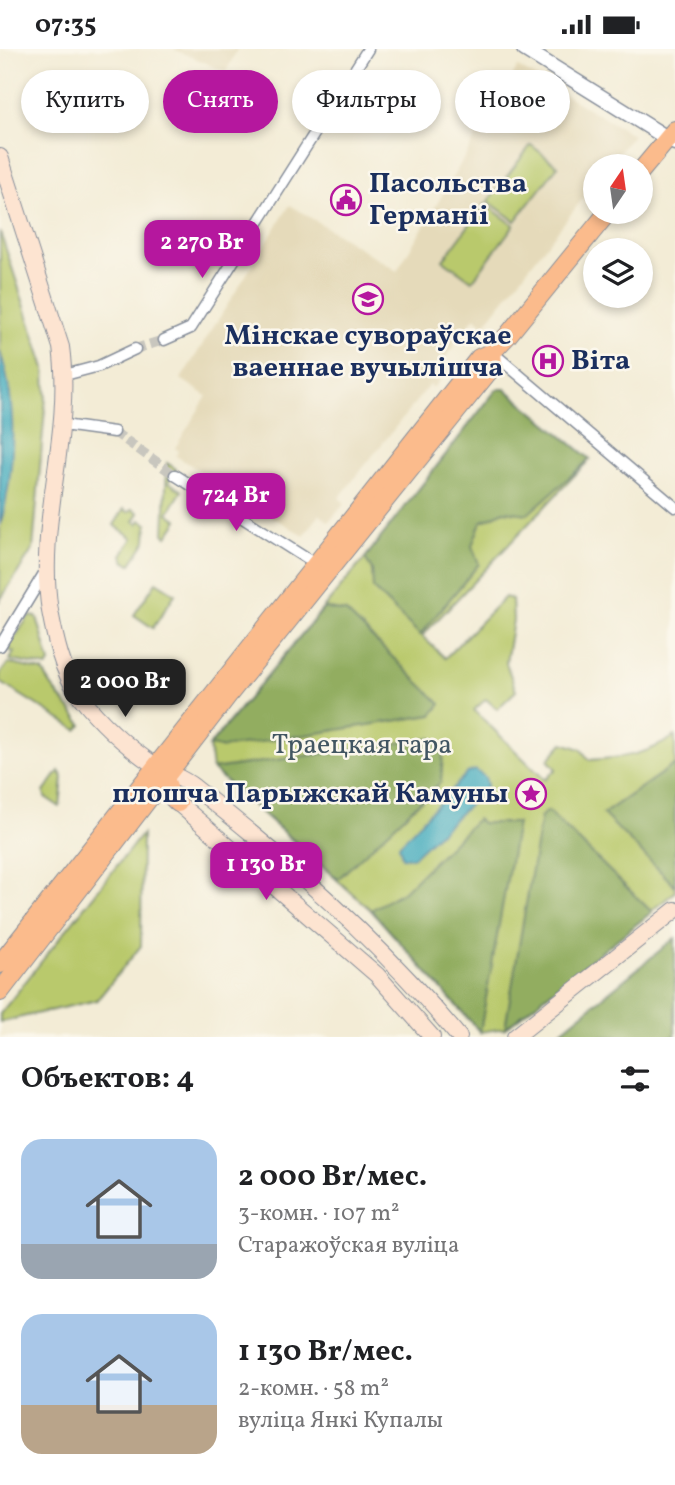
<!DOCTYPE html>
<html lang="ru">
<meta charset="utf-8">
<style>
body{margin:0;font-family:Vollkorn,serif;background:#f6f6f6;color:#202124;height:100vh;display:flex;flex-direction:column;font-size:26px;white-space:nowrap}
*{box-sizing:border-box;margin:0}
p{font-size:23px;color:#757577}
.icon{flex:none;width:38px;height:38px;fill:none;stroke:currentColor;stroke-width:2;stroke-linecap:round;stroke-linejoin:round}
.map{position:relative;height:988px;overflow:hidden}
.panel{display:flex;flex-direction:column;background:#fff;flex:1}
.panel>*{flex:none}
.guide{position:absolute;left:21px;top:21px;width:634px;height:63px;display:flex;gap:14px}
.needle{width:46px;rotate:13deg}
.fabs{position:absolute;left:583px;top:105px;display:grid;gap:14px}
.fabs a{display:grid;place-items:center;width:70px;height:70px;border-radius:50%;background:#fff;box-shadow:0 4px 10px #0003;font-size:35px}
.price{position:absolute;translate:-50% -60px;padding:0 16px;border-radius:14px;background:#b5179e;color:#fff;font-size:23px;line-height:46px;filter:drop-shadow(0 2px 4px #0008)}
.price::after{content:'';position:absolute;left:50%;top:42px;width:21px;height:16px;margin-left:-10px;background:inherit;clip-path:polygon(0 0,100% 0,50% 100%)}
.price.on{background:#222;color:#fff}
ul{padding:0;list-style:none}
li{display:flex;align-items:center;gap:21px;height:175px;padding:0 21px}
li span{display:grid;place-items:center;flex:none;width:196px;height:140px;border-radius:21px;color:#555}
li>.icon{margin-inline-start:auto}
span .icon{width:84px;height:84px;fill:#fffc;stroke-width:1}
li b{font-size:30px}
h2{display:flex;justify-content:space-between;align-items:center;height:84px;padding:0 21px;font-size:30px}
.pill{padding:0 24px;border-radius:32px;background:#fff;box-shadow:0 4px 10px #0003;font-size:24px;line-height:63px}
.pill.on{background:#b5179e;color:#fff}
.status{display:flex;justify-content:space-between;align-items:center;height:49px;padding:0 35px;background:#fff;direction:ltr}
.status svg{height:19px;fill:currentColor}
.map>svg:first-child{display:block}
.built{fill:#e5daba}
.green{fill:#b9c96c;stroke:#6a7c65;stroke-width:2}
.forest{fill:#92ad60;stroke:#566e5f;stroke-width:2}
.water{fill:#3ca9bb;stroke:#2c6c8c;stroke-width:2}
.lines{fill:none;stroke-linecap:round;stroke-linejoin:round}
.minor-tunnel{stroke:#c8c6be;stroke-width:10;stroke-dasharray:10 5;stroke-linecap:butt}
.minor-casing{stroke:#878e9a;stroke-width:13}
.tertiary-casing{stroke:#878e9a;stroke-width:17}
.secondary-casing{stroke:#878e9a;stroke-width:18}
.primary-casing{stroke:#878e9a;stroke-width:20}
.minor{stroke:#fff;stroke-width:10}
.tertiary{stroke:#fff;stroke-width:14}
.secondary{stroke:#fde4d1;stroke-width:16}
.primary{stroke:#fbbb8c;stroke-width:18}
.labels{text-anchor:middle;dominant-baseline:central;stroke-width:5;stroke-linejoin:round;paint-order:stroke}
.poi-label{font-size:28px;font-weight:bold;fill:#1b2f5e;stroke:#fbf7ec;text-anchor:start}
.park-label{font-size:28px;fill:#425662;stroke:#fbf7ec}
</style>
<div class="status"><b>07:35</b><svg viewBox="0 0 49 12"><path d="M0 12V9h3v3zM5 12V6h3v6zM10 12V3h3v9zM15 12V0h3v12zM26 1h20v11H26zM47 4h2v5h-2z"/></svg></div>
<div class="map">
<svg width="675" height="988" viewBox="0 0 675 988">
<rect width="100%" height="100%" fill="#fbf7ec"/>
<filter id="ink" filterUnits="userSpaceOnUse"><feTurbulence type="fractalNoise" baseFrequency=".0143" numOctaves="2"/><feDisplacementMap in="SourceGraphic" scale="14" xChannelSelector="R" yChannelSelector="G"/><feConvolveMatrix kernelMatrix="1 2 1 2 8 2 1 2 1" color-interpolation-filters="sRGB"/></filter>
<filter id="wash" filterUnits="userSpaceOnUse"><feTurbulence type="fractalNoise" baseFrequency=".00686" numOctaves="4" result="noise"/><feDisplacementMap in="SourceGraphic" scale="28" xChannelSelector="R" yChannelSelector="G"/><feGaussianBlur stdDeviation="1.57" result="paint"/><feColorMatrix in="noise" values="0 0 0 0 0 0 0 0 0 0 0 0 0 0 0 0 0 1.4 0 .05"/><feComposite in="paint" operator="in"/></filter>
<g filter="url(#wash)">
<rect width="100%" height="100%" fill="#f3ecd6"/>
<g class="built">
<path d="M173 0H237L226 23Z"/>
<path d="M518 18 633 86 608 117H595V134L484 276 475 268 453 295 455 297 440 315 448 322 433 339 429 336 339 449 345 454 329 473 320 465 304 487 251 454 258 442 237 428 229 440 176 407 179 402 175 399 207 347 181 330 290 156 397 222Z"/>
</g>
<g class="green">
<path d="M531 96 558 117 515 172 488 152Z"/>
<path d="M485 155 514 176 472 232 443 211Z"/>
<path d="M0 182 45 319 46 347 33 500 0 551V477L9 426 11 360 0 303Z"/>
<path d="M497 340H505L590 410 422 587 445 609 505 548 512 550 513 571 506 614 516 642 497 660 486 650 474 661 545 731 556 720 548 711 563 694 581 700 589 711C622 709 647 706 675 687V843L505 979 480 983 371 861 212 720 209 697 365 509Z"/>
<path d="M167 414 176 420 169 433 182 442 168 464 178 471 167 487 164 485Z"/>
<path d="M124 460 128 463 133 460 139 464 134 472 138 475 141 471 147 475 146 492 131 515 125 513 122 506 133 489 114 476Z"/>
<path d="M156 533 175 545 153 579 134 566Z"/>
<path d="M29 567 37 568 50 614 47 618 10 611 14 603 7 600Z"/>
<path d="M8 614 43 622C53 644 69 656 82 676L77 681 0 633V625Z"/>
<path d="M59 722 63 728 60 758 45 748 44 743Z"/>
<path d="M142 785 141 897 97 951 0 973V965Z"/>
</g>
<g class="forest">
<path d="M497 340H505L590 410 528 465 504 462 481 473 472 497 479 515 420 586 373 540 372 521 365 509Z"/>
<path d="M324 559 346 563 441 655 432 666 222 699 209 697Z"/>
<path d="M432 689 443 705 441 733 338 830 212 720Z"/>
<path d="M675 715V837L603 765Z"/>
<path d="M548 762 652 863 505 979 541 767Z"/>
<path d="M477 770 482 774H517L480 983 371 861 404 842Z"/>
<path d="M675 889V988H554Z"/>
</g>
<g class="water">
<path d="M0 303C18 355 15 424 0 477Z"/>
<path d="M475 721 485 728 487 736 483 743 412 809 402 808 399 796 467 724Z"/>
</g>
</g>
<g filter="url(#ink)">
<g class="lines">
<g class="minor-tunnel">
<path d="M135 300 164 291"/>
<path d="M114 383 175 426"/>
</g>
<g class="minor-casing">
<g id="minor">
<path d="M164 291 191 279 368 0"/>
<path d="M492 303 675 458"/>
<path d="M65 326 99 317 135 300"/>
<path d="M63 376 114 383"/>
<path d="M175 426 315 515"/>
<path d="M0 597 45 523"/>
</g>
</g>
<g class="tertiary-casing">
<path id="tertiary" d="M524 0 675 94"/>
</g>
<g class="secondary-casing">
<g id="secondary">
<path d="M0 108 61 298C73 387 36 474 50 562 55 589 62 623 79 646 101 675 127 698 157 718 169 725 183 729 194 738 290 813 381 894 459 988"/>
<path d="M178 754 377 926 432 988"/>
<path d="M515 988 675 861"/>
</g>
</g>
<g class="primary-casing">
<g id="primary">
<path d="M640 123 675 81"/>
<path d="M164 724 170 746 178 754"/>
<path d="M0 915 479 309 492 303 508 286 608 163"/>
<path d="M0 943 229 645 493 317 492 303"/>
</g>
</g>
<use href="#minor" class="minor"/>
<use href="#tertiary" class="tertiary"/>
<use href="#secondary" class="secondary"/>
<use href="#primary" class="primary"/>
</g>
</g>
<defs>
<g id="civic-ring" transform="scale(1.575)"><circle r="9.5" fill="#fbf7ec" stroke="#b5179e" stroke-width="1.5"/><path d="M-.6-6.5H3V-4.5H.6V-3L4-1V1h2V6H-6V1h2V-1L-.6-3ZM-1.2 2.5V6h2.4V2.5Z" fill="#b5179e"/></g>
<g id="university-ring" transform="scale(1.575)"><circle r="9.5" fill="#fbf7ec" stroke="#b5179e" stroke-width="1.5"/><path d="M0-5L7-2L0 1L-7-2ZM-4 1L0 2.5L4 1V4Q0 6-4 4Z" fill="#b5179e"/></g>
<g id="hospital-ring" transform="scale(1.575)"><circle r="9.5" fill="#fbf7ec" stroke="#b5179e" stroke-width="1.5"/><path d="M-5-5h3v3.5h4V-5h3V5h-3V1.5h-4V5h-3Z" fill="#b5179e"/></g>
<g id="sight-ring" transform="scale(1.575)"><circle r="9.5" fill="#fbf7ec" stroke="#b5179e" stroke-width="1.5"/><path d="M0-6L1.8-2.2L6-1.7L2.9 1.2L3.7 5.4L0 3.3L-3.7 5.4L-2.9 1.2L-6-1.7L-1.8-2.2Z" fill="#b5179e"/></g>
</defs>
<g fill-rule="evenodd">
<use href="#civic-ring" x="346" y="151"/>
<use href="#university-ring" x="368" y="250"/>
<use href="#hospital-ring" x="548" y="312"/>
<use href="#sight-ring" x="531" y="745"/>
</g>
<g class="labels">
<g class="poi-label">
<text x="369" y="135">Пасольства<tspan x="369" dy="32">Германіі</tspan></text>
<text x="368" y="287" text-anchor="middle">Мінскае сувораўскае<tspan x="368" dy="32">ваеннае вучылішча</tspan></text>
<text x="571" y="312">Віта</text>
<text x="508" y="745" text-anchor="end">плошча Парыжскай Камуны</text>
</g>
<g class="park-label">
<text x="362" y="696">Траецкая гара</text>
</g>
</g>
</svg>
<div class="fabs">
<a><svg class="needle" viewBox="-14 -14 28 28"><path d="M0-13l5 13h-10z" fill="#e53935"/><path d="M0 13l5-13h-10z" fill="#757577"/></svg></a>
<a><svg class="icon" aria-label="layers" viewBox="0 0 24 24"><path d="M12 4l9 5-9 5-9-5zM3 14l9 5 9-5"/></svg></a>
</div>
<b class="price" style="left:202px;top:231px">2 270 Br</b>
<b class="price" style="left:236px;top:484px">724 Br</b>
<b class="price on" style="left:125px;top:670px">2 000 Br</b>
<b class="price" style="left:266px;top:853px">1 130 Br</b>
<div class="guide">
<a class="pill">Купить</a>
<a class="pill on">Снять</a>
<a class="pill">Фильтры</a>
<a class="pill">Новое</a>
</div>
</div>
<section class="panel">
<h2>Объектов: 4<svg class="icon" aria-label="filters" viewBox="0 0 24 24"><path d="M4 7h16M4 17h16"/><circle cx="9" cy="7" r="2"/><circle cx="15" cy="17" r="2"/></svg></h2>
<ul>
<li><span style="background:linear-gradient(#a9c7e8 75%,#9aa5b1 0)"><svg class="icon" aria-label="home" viewBox="0 0 24 24"><path d="M3 11l9-7 9 7M6 9v11h12V9"/></svg></span><div><b>2 000 Br/мес.</b><p>3-комн. · 107 m²</p><p>Старажоўская вуліца</p></div></li>
<li><span style="background:linear-gradient(#a9c7e8 65%,#b9a48a 0)"><svg class="icon" aria-label="home" viewBox="0 0 24 24"><path d="M3 11l9-7 9 7M6 9v11h12V9"/></svg></span><div><b>1 130 Br/мес.</b><p>2-комн. · 58 m²</p><p>вуліца Янкі Купалы</p></div></li>
</ul>
</section>
